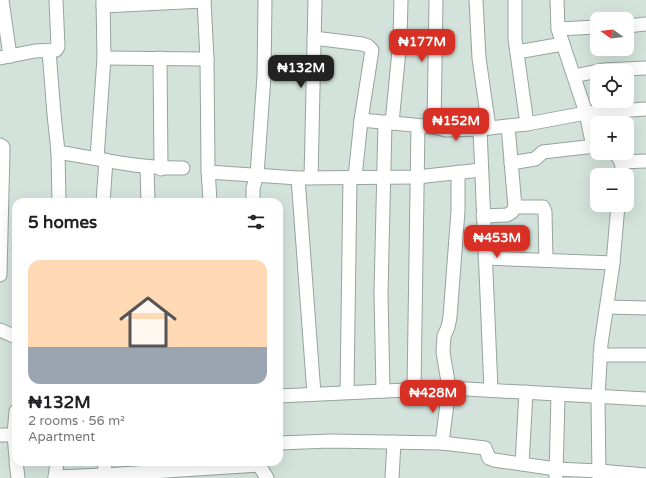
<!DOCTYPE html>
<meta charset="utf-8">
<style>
body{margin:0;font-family:"Varela Round",sans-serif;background:#f2f2f2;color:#202124;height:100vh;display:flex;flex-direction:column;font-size:15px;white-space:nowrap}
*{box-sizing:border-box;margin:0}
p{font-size:13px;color:#757577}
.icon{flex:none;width:22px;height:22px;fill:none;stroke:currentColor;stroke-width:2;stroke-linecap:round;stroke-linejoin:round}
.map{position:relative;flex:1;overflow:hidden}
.panel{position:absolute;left:12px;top:198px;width:271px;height:268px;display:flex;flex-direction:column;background:#fff;border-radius:12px;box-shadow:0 4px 16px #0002}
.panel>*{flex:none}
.needle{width:26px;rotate:284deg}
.tools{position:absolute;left:590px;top:12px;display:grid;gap:8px}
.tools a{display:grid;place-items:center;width:44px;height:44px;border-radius:8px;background:#fff;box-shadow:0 4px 16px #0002;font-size:20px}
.price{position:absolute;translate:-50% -34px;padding:0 9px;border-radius:8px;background:#d93025;color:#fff;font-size:13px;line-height:26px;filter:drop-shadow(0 1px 2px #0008)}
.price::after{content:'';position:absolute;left:50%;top:24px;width:12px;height:9px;margin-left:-6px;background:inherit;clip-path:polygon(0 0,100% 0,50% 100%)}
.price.current{background:#222;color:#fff}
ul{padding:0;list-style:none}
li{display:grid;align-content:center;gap:8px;height:212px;padding:0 16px}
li+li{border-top:1px solid #e0e0e0}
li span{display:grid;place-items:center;height:124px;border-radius:12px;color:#555}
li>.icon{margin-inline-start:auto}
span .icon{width:72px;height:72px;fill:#fffc;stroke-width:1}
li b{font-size:17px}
h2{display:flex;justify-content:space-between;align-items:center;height:48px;padding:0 16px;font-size:17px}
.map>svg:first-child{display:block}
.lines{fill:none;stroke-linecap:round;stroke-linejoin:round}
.minor-casing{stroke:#95a49d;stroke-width:15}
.minor{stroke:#fff;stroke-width:13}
</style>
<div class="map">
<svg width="646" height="478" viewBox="0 0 646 478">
<rect width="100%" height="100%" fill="#d3e3dc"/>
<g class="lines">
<g class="minor-casing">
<g id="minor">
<path d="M2 0 10 56"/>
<path d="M204 0 207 59 208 168 210 202"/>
<path d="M476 0 479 58 489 128"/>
<path d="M515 0V39L527 124"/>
<path d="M557 0 558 29 586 113 592 142 597 147"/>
<path d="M103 6 204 1"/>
<path d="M627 26 646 24"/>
<path d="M558 29 597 27"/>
<path d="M314 38 362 44 368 46 372 50 361 120 355 177"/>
<path d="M49 51 54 114 58 152 59 202"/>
<path d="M517 52 563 44"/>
<path d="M0 58 35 51 56 50 58 47 56 0"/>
<path d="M104 58 207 59"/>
<path d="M160 58 161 169"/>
<path d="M574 76 603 70 646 68"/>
<path d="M361 120 434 127 446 130 480 129 527 124 586 113 646 109"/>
<path d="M392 123 400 40 401 0"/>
<path d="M434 127 436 0"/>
<path d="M480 129 491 390"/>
<path d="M0 145 3 147V150L0 275"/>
<path d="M58 152C100 159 141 169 183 168"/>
<path d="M614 153C622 159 623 165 621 175"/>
<path d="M97 158 104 58 103 0"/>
<path d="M621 162 646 161"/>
<path d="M511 163 535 159 543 152 595 146"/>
<path d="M147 167 148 202"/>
<path d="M208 172 298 178 417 177 481 170"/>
<path d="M298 178 314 394"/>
<path d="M311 178 315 0"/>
<path d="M103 202 106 160"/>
<path d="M253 202V188L257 175 264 76 265 0"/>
<path d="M515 207H543L545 212 546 260"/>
<path d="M483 216 507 215 512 212 515 207 508 126"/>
<path d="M485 258 613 263"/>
<path d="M607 307 646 308"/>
<path d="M0 330 16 337"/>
<path d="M600 355H646"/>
<path d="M414 389 418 126"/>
<path d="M383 391 381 293 385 122"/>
<path d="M347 392 350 177"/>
<path d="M279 396 449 388 646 399"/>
<path d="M16 411 14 435 16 458"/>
<path d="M0 435H14"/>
<path d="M279 443 330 441 442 443 485 448 489 458 494 460 556 469 599 471 646 475"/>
<path d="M442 443 449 388 443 352 444 336 448 327 450 317 458 211V172"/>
<path d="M16 462 18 478"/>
<path d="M257 462 267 478"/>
<path d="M522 464 526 392"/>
<path d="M55 477 104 475 259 465"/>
<path d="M556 477 558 395"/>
<path d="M55 478 57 462"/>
<path d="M104 478 105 462"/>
<path d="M392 478 394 442"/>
<path d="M599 478 598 397 601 344 613 263 618 205"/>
</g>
</g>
<use href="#minor" class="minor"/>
</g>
</svg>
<div class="tools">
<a><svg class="needle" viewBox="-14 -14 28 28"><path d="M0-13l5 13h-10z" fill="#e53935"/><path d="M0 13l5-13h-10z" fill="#757577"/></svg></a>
<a><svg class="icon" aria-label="locate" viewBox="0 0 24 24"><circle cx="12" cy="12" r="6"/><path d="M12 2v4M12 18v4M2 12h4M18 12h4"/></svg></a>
<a>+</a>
<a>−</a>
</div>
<b class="price" style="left:422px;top:63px">₦177M</b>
<b class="price current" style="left:301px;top:89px">₦132M</b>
<b class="price" style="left:456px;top:142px">₦152M</b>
<b class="price" style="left:497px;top:259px">₦453M</b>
<b class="price" style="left:433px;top:414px">₦428M</b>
<section class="panel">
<h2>5 homes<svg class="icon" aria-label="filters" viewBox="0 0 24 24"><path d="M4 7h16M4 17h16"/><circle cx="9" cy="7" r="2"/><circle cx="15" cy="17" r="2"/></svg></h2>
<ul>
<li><span style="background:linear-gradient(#ffd9b3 70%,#9aa5b1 0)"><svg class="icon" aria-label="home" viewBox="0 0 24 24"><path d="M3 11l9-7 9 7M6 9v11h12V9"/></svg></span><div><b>₦132M</b><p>2 rooms · 56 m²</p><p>Apartment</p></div></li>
</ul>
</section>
</div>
